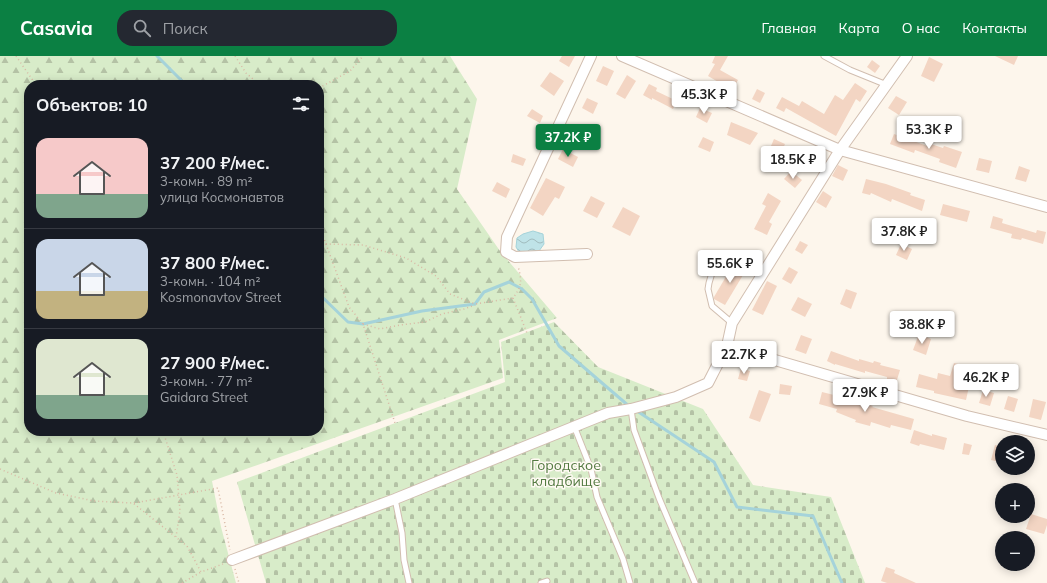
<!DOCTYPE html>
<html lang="ru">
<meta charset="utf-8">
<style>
body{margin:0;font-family:Mulish,sans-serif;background:#242831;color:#f1f3f6;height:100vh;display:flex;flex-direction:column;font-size:15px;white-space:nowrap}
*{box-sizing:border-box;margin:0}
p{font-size:13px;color:#9ea1a6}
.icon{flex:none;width:22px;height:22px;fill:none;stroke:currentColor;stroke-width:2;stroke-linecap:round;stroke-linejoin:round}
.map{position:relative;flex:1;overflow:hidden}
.details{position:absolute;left:24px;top:24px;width:300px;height:356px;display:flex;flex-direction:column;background:#171b24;border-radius:16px;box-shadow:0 2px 10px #0003}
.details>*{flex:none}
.buttons{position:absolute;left:995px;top:379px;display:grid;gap:8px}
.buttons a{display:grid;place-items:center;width:40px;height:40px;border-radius:50%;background:#171b24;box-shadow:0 2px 10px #0003;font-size:20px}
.price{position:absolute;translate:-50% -34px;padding:0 9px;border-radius:4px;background:#fff;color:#222;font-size:13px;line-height:26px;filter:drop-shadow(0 1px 2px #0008)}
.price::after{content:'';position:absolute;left:50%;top:24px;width:12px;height:9px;margin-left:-6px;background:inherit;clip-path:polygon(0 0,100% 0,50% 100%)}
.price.active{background:#0b8043;color:#fff}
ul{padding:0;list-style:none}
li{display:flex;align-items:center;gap:12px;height:100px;padding:0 12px}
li+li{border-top:1px solid #363941}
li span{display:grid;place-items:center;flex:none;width:112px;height:80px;border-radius:12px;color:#555}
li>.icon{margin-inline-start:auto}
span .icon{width:48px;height:48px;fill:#fffc;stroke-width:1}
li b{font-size:17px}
h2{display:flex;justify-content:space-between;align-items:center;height:48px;padding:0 12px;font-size:17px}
header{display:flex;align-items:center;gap:24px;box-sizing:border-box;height:56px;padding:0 20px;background:#0b8043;color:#fff}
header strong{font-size:19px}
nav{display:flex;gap:22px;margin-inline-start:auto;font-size:14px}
.search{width:280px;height:36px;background:#242831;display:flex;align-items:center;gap:10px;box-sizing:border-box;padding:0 14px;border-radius:16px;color:#9ea1a6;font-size:15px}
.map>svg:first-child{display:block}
.forest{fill:url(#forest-firs);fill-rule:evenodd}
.cemetery{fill:url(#cemetery-stones)}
.water{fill:url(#water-waves);stroke:#a5d3da}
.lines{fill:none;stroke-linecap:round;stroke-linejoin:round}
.stream{stroke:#a5d3da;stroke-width:3}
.building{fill:#f3d5c3}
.lane-casing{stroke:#d1beb0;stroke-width:7}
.street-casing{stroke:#d1beb0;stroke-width:12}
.path{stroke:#d9b8a5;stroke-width:1.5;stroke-dasharray:1 3;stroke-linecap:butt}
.lane{stroke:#fff;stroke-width:5}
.street{stroke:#fff;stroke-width:10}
.labels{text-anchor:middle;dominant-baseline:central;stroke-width:3;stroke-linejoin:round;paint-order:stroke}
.park-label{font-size:14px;fill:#537a41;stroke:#fffaf3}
</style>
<header>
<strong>Casavia</strong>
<div class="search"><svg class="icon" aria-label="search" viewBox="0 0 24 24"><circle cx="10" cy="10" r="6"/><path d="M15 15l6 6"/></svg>Поиск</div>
<nav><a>Главная</a><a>Карта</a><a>О нас</a><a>Контакты</a></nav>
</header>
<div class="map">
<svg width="1047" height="527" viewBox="0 0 1047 527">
<defs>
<pattern id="forest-firs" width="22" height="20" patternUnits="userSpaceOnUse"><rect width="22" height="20" fill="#d8ecc9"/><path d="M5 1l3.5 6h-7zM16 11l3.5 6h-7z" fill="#b4c2a5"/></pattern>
<pattern id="cemetery-stones" width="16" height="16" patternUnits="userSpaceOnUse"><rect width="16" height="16" fill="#d8ecc9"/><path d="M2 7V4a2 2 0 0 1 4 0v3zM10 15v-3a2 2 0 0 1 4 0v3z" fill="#b4c2a5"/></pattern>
<pattern id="water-waves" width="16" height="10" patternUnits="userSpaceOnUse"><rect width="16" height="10" fill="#bfe3e8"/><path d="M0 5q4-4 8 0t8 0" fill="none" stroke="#a0bbbe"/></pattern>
</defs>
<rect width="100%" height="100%" fill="#fdf6ec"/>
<path class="forest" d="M0 0H450L477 43 457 133 500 195 557 262 499 284 503 322 212 425 221 471 236 527H0ZM29 29H319V375H29Z"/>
<path class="cemetery" d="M554 266 598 311 703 353 753 429 831 441 865 527H266L237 426 505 326 501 286Z"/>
<path class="water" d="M533 175 543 178 544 188 539 195 519 196 516 191 517 182 523 178Z"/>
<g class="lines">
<g class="stream">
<path d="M157 0 186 29"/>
<path d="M319 238 348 266 363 268 422 255 475 248 484 236 509 226 522 233 532 243 559 290 630 351"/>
<path d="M637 355 714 406 737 451 813 460 842 527"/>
</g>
</g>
<g class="building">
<path d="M562 0H575L569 11 559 5Z"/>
<path d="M715 0H728L720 14 738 24 732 34 708 20 715 8 712 7Z"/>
<path d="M995 0H1018L1014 9Z"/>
<path d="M929 1 943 8 934 26 921 20Z"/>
<path d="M872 4 880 10 875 17 867 11Z"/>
<path d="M603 10 614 15 607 30 596 25Z"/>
<path d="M550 16 564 25 554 40 540 30Z"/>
<path d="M627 19 636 25 625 43 616 38Z"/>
<path d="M855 27 867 35 860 46 856 43 836 80 786 52 784 56 776 52 782 41 799 50 802 45 824 58 835 39 843 44Z"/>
<path d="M649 28 657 32 656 35 677 45 673 53 652 42V44L643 39Z"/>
<path d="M757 33 765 37 760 47 752 43Z"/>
<path d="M896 40 907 46 899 59 888 52Z"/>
<path d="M587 42 598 47 593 58 582 52Z"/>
<path d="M700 52 712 57 707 67 696 61Z"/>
<path d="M532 53 543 60 540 67 527 60Z"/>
<path d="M731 66 758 77 750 89 727 79Z"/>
<path d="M894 78 930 91 931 88 943 92 944 90 962 96 956 112 939 106 940 103 915 94 914 97 890 88Z"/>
<path d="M703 81 714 86 710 96 698 91Z"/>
<path d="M774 83 785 88 782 95 771 90Z"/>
<path d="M800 91 813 97 808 108 795 102Z"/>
<path d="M563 93 578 101 573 111 558 103Z"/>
<path d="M513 98 526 103 523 110 511 106Z"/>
<path d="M979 102 992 105 989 117 976 114Z"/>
<path d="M838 109 848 114 843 125 832 120Z"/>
<path d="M1019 110 1030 114 1026 126 1015 123Z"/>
<path d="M791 115 802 124 795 132 784 123Z"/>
<path d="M546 122 565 131 559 143 555 141 543 160 530 152Z"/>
<path d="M866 123 886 128 911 137 910 139 925 144 922 155 892 143 891 146 871 137 870 139 862 137Z"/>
<path d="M497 126 510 133 506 142 492 135Z"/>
<path d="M823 135 832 141 826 152 816 146Z"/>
<path d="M768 137 781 145 769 166 772 168 767 179 754 173 766 150 762 148Z"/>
<path d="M591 140 605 147 597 162 583 155Z"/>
<path d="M943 148 970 155 967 166 940 159Z"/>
<path d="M623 151 640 160 630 180 612 171Z"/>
<path d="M993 160 1003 163 1002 167 1036 177 1037 174 1046 176 1043 188 1022 182 1021 184 1011 182 1012 178 990 172Z"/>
<path d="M800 185 808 189 802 198 795 194Z"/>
<path d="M901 188 912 193 907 204 896 199Z"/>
<path d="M734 207 746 214 725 249 714 243V241Z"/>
<path d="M789 211 798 216 791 228 782 223Z"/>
<path d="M767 225 777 230 763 259 752 254Z"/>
<path d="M846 233 857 237 851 253 840 248Z"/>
<path d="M798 241 812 248 805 261 791 254Z"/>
<path d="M919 278 931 283 926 299 913 294Z"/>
<path d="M801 279 812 283 806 298 795 294Z"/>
<path d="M831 295 859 305V303L873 307 874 305 881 307 880 309 900 314 896 327 887 324V321L865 315V317L835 308V309L827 305Z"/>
<path d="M954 307 963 309 960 323 970 326 966 344 934 337V335L916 331 919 318 937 323 938 317 950 320Z"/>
<path d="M741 312 750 315 747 325 738 323Z"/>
<path d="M780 328 792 330 790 339 779 338Z"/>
<path d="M759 334 771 338 760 366 749 362Z"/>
<path d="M983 334 994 337 990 350 979 347Z"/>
<path d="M822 336 842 341 865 350 866 348 873 350 872 351 914 363 911 374 891 369 890 372 871 366 870 370 855 366 856 364 836 356 837 353 819 348Z"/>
<path d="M1008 340 1018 343 1014 356 1004 353Z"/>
<path d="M1033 343 1046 346 1041 364 1029 361Z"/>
<path d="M914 374 932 380V378L947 382 944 394 920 388 919 390 910 387Z"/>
<path d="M964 387 972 389 969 399 962 398Z"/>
<path d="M995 389 1002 391 999 406 991 404Z"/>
<path d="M1031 458 1047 463V469L1044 478 1026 473Z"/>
<path d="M886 511 895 514 894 517 916 527H887L881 525Z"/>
</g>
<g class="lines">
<g class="lane-casing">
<g id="lane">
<path d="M824 0 850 14 887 29"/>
<path d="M716 203 709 227 708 233 712 250 732 267"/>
<path d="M631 353 634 374 659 442 695 527"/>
<path d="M574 370 591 413 597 441 623 503 630 527"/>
<path d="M395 443 402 477 404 504 409 527"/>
<path d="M541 527 547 525"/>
</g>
</g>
<g class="street-casing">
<g id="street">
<path d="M622 0 840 94 1047 151"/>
<path d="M587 198 515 201 506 196 507 181 591 0"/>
<path d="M727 290 967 360 1047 379"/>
<path d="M232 504 395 443 608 357 631 353 676 341 708 327 727 290 732 267 840 94 907 0"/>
</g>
</g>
<g class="path">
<path d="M16 0 36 29"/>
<path d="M235 0 246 17 260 29"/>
<path d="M319 32 350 15 363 0"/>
<path d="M319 169 326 188 363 189 406 202 436 220 450 238 475 248 513 242C522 230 522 225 518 210"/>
<path d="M319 192 326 188 349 251 363 268 395 367"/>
<path d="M513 242 527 277"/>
<path d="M363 268 380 273 400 269 425 266 442 258 464 253 475 249"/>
<path d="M163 375 177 419 180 455 176 481"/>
<path d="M0 413 56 437 94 445 133 447 187 490 201 516 223 508"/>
<path d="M134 447 218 432 230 494"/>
<path d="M235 513 239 527"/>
<path d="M182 527 201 516"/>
</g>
<use href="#lane" class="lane"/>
<use href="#street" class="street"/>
</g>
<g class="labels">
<g class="park-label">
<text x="566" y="409">Городское<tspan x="566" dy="16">кладбище</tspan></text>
</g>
</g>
</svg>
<div class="buttons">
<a><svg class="icon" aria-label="layers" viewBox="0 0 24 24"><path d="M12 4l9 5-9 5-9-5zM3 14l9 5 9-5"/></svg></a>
<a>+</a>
<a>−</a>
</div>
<b class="price" style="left:704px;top:59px">45.3K ₽</b>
<b class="price" style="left:929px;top:94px">53.3K ₽</b>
<b class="price active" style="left:568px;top:102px">37.2K ₽</b>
<b class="price" style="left:793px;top:124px">18.5K ₽</b>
<b class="price" style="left:904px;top:196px">37.8K ₽</b>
<b class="price" style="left:730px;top:228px">55.6K ₽</b>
<b class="price" style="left:922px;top:289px">38.8K ₽</b>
<b class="price" style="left:744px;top:319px">22.7K ₽</b>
<b class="price" style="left:986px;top:342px">46.2K ₽</b>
<b class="price" style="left:865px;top:357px">27.9K ₽</b>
<section class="details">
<h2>Объектов: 10<svg class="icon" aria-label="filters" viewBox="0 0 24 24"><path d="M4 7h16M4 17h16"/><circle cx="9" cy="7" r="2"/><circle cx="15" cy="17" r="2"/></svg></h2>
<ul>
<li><span style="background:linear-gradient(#f6c9c9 70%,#7fa58c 0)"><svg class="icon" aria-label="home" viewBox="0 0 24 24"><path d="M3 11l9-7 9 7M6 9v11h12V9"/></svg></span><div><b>37 200 ₽/мес.</b><p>3-комн. · 89 m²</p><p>улица Космонавтов</p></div></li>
<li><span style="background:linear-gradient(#c9d6e8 65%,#c2b280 0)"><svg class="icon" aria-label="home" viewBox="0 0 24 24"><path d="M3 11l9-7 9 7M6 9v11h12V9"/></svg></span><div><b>37 800 ₽/мес.</b><p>3-комн. · 104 m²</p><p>Kosmonavtov Street</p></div></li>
<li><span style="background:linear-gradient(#dfe7d0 70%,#7fa58c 0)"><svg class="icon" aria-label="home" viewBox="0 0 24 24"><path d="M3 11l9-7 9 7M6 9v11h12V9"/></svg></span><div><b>27 900 ₽/мес.</b><p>3-комн. · 77 m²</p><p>Gaidara Street</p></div></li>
</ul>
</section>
</div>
